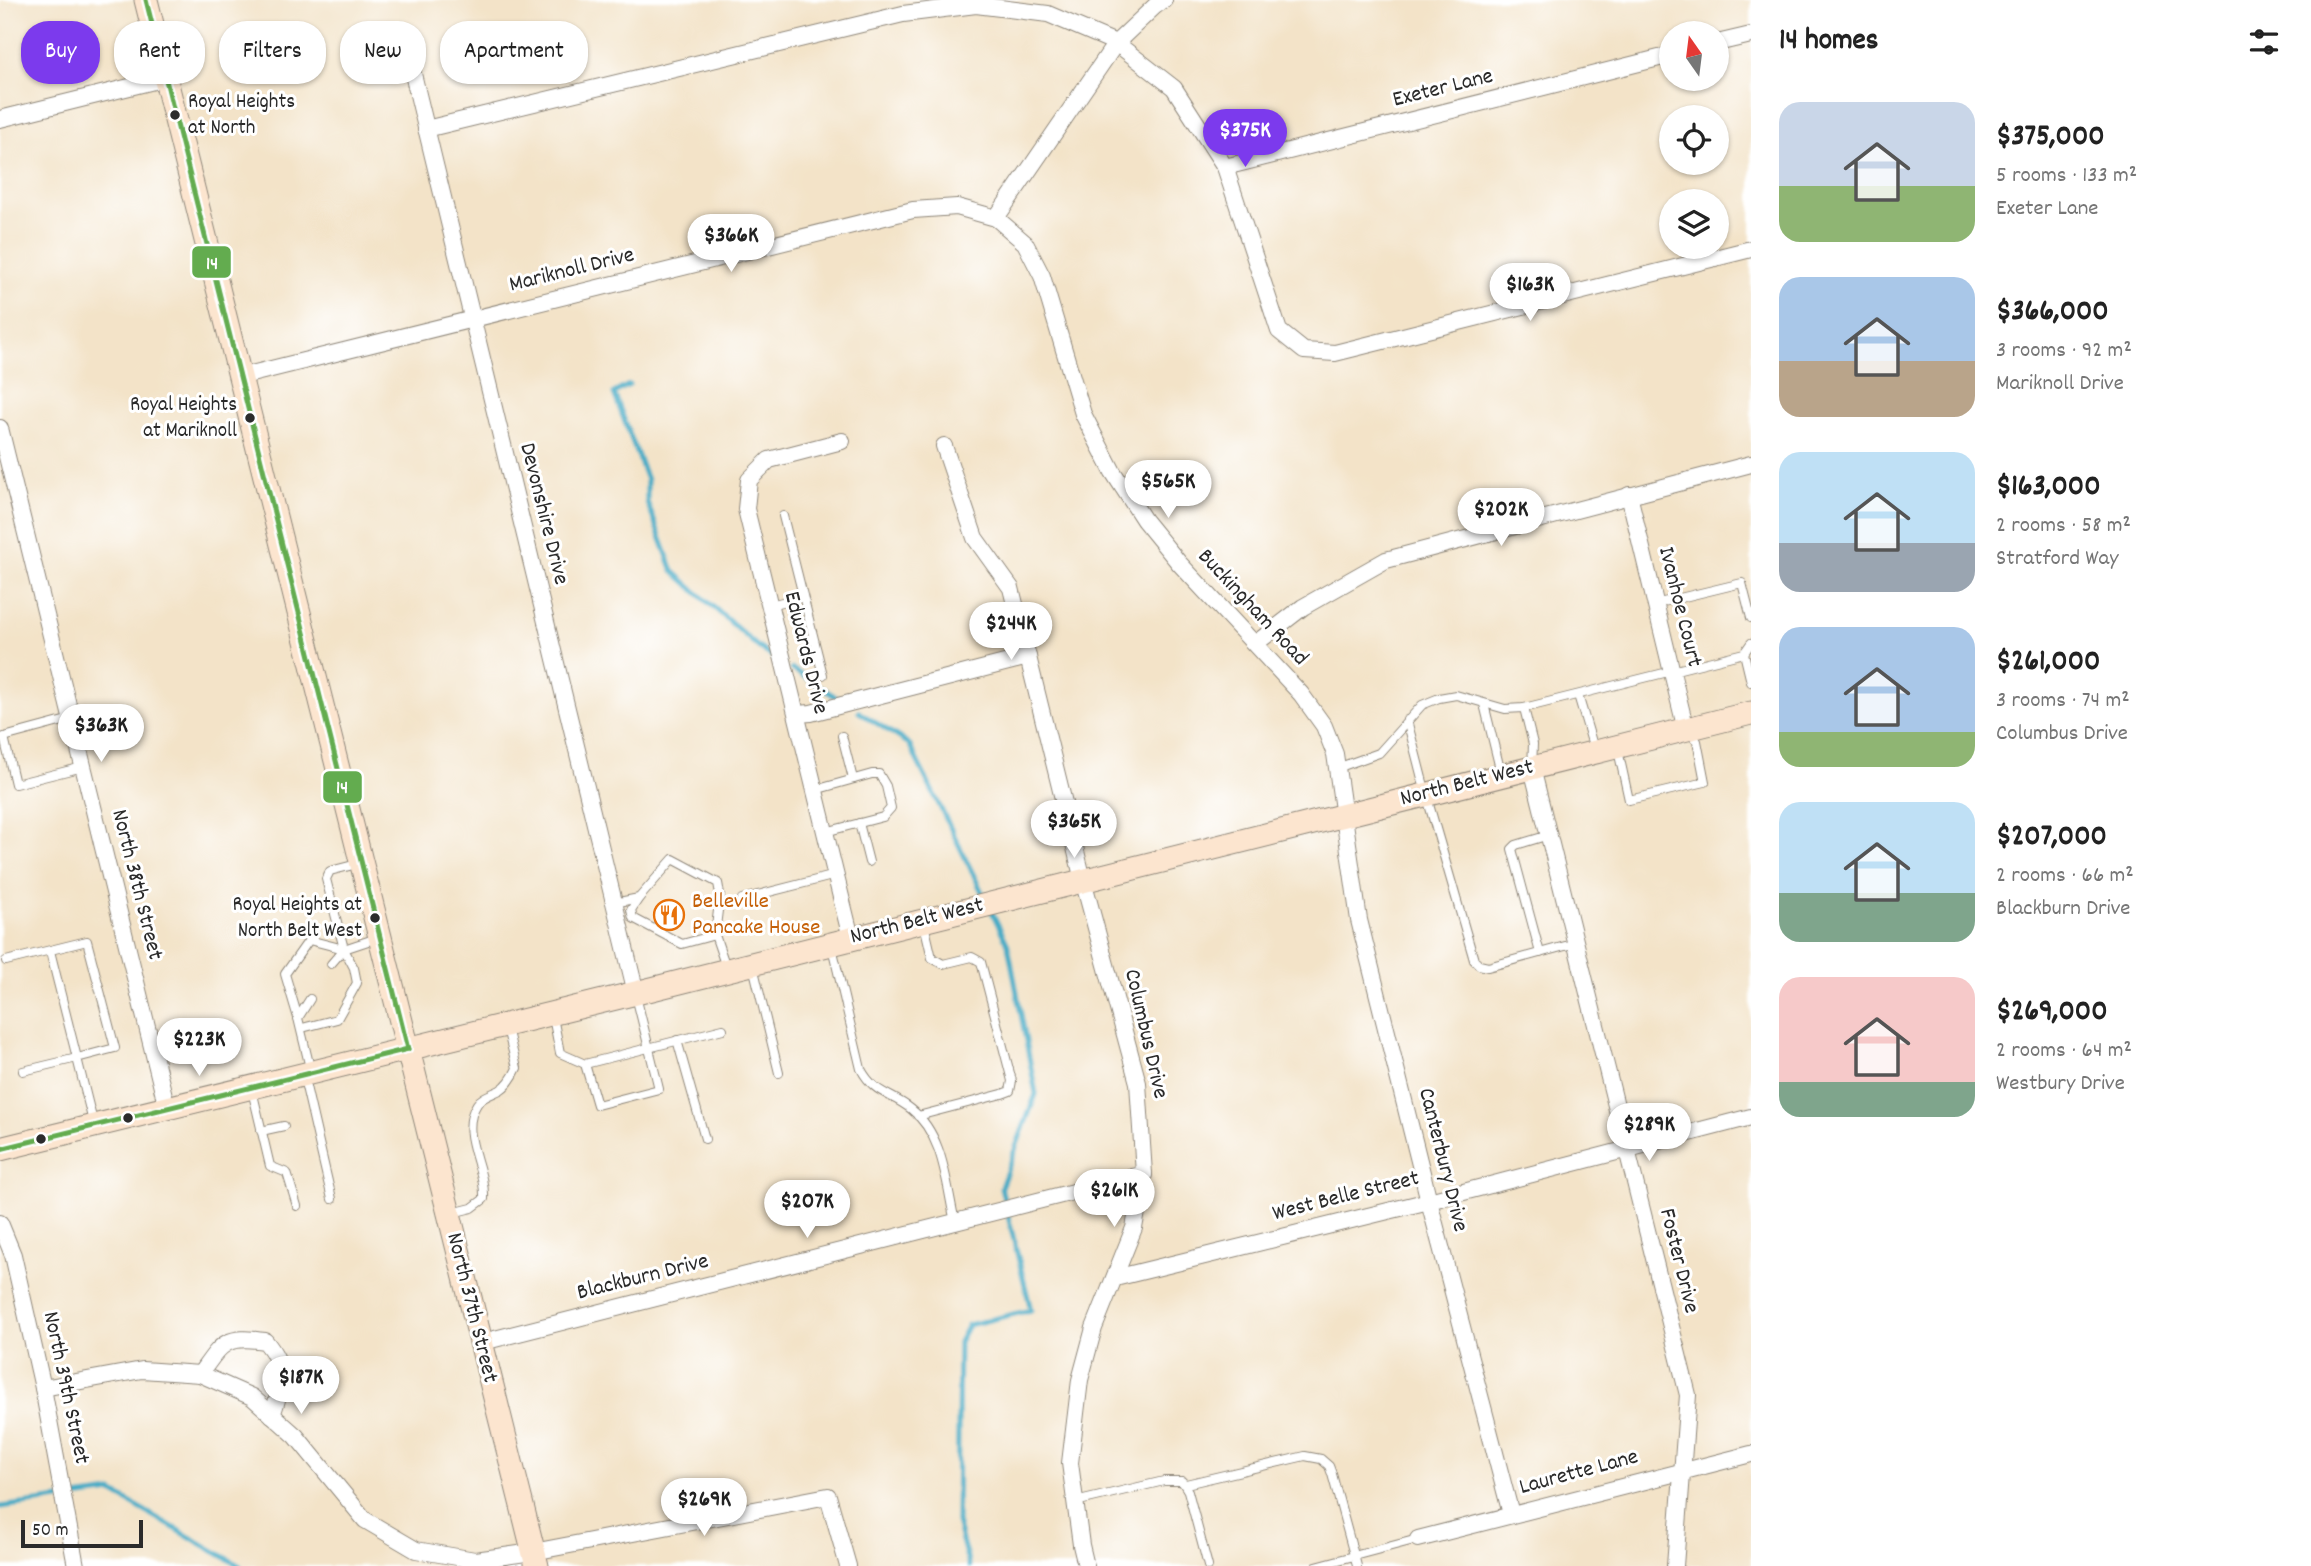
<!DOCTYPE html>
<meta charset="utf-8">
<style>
body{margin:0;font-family:Dekko,sans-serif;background:#f2f2f2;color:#222;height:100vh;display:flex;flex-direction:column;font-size:26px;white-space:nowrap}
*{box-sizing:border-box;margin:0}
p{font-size:23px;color:#767676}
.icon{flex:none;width:38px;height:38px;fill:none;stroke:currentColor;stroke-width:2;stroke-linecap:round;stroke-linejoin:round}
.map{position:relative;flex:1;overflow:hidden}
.details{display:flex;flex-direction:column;background:#fff;width:560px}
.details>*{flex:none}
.hud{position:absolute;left:21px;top:21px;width:665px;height:63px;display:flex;gap:14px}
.needle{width:46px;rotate:346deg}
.fabs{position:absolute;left:1659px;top:21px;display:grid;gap:14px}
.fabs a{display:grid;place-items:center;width:70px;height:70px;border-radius:50%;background:#fff;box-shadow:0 2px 5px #0004;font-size:35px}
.scale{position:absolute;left:21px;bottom:18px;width:122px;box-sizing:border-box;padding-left:7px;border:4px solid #2b2b2b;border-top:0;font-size:19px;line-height:24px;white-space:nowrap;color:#2b2b2b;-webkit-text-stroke:5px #fff;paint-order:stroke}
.price{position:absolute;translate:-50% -60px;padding:0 16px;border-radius:24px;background:#fff;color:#222;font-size:23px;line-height:46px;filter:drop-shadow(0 2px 4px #0008)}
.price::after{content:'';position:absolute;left:50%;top:42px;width:21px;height:16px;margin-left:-10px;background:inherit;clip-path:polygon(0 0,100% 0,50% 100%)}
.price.current{background:#7c3aed;color:#fff}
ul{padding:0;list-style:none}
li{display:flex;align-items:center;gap:21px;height:175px;padding:0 28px}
li span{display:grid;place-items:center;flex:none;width:196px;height:140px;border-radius:21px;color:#555}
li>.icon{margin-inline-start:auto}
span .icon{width:84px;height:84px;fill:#fffc;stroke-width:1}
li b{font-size:30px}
h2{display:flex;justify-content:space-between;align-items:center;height:84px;padding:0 28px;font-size:30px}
.pill{padding:0 24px;border-radius:28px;background:#fff;box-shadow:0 2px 5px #0004;font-size:24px;line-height:63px}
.pill.current{background:#7c3aed;color:#fff}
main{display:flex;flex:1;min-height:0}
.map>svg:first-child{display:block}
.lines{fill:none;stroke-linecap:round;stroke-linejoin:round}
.stream{stroke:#47acc6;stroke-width:5}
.lane-casing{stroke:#8f877a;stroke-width:10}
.street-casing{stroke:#8f877a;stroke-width:18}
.secondary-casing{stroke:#8f877a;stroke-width:25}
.lane{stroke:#fff;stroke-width:8}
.street{stroke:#fff;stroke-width:16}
.secondary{stroke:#fce5cf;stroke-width:23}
.bus-1-casing{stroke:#fff;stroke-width:10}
.bus-1{stroke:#63ac4f;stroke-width:5}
.bus-dot{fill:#2b2b2b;stroke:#fff;stroke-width:2.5}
.labels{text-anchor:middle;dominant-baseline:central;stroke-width:6;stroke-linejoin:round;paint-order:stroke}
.bus-label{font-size:21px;fill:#2b2b2b;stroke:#fff;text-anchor:end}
.street-label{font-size:23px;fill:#2b2b2b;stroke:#fff}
.food-label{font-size:23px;fill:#c56008;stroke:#fff;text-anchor:start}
.line-badge{stroke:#fff;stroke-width:2.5}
.badge-label{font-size:19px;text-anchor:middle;font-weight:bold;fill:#fff}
</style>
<main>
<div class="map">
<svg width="1751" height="1566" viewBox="0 0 1751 1566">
<rect width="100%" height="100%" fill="#fff"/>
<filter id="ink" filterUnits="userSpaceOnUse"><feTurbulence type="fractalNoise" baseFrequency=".0143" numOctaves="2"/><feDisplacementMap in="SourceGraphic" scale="14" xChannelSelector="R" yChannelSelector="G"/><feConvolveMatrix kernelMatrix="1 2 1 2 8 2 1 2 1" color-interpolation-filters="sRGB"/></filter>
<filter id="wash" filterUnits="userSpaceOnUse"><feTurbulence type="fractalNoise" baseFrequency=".00686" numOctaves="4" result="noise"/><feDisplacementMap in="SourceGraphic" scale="28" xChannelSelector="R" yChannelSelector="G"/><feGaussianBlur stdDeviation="1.57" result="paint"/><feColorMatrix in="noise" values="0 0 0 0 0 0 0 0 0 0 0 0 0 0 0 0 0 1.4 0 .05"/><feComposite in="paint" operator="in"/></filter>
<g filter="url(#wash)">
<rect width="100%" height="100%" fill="#f3e3c8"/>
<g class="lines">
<g class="stream">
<path d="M629 385 614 393 647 480V502L673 571 758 647 773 657"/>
<path d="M792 669 841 700"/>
<path d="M859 712 909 744 985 898"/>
<path d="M0 1507 112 1492 240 1566"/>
<path d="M969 1566 957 1522 959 1342 968 1325 1031 1310 1001 1187 1036 1094 1008 945 991 910"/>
</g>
</g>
</g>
<g filter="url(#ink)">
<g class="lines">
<g class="lane-casing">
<g id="lane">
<path d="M783 516 823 675"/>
<path d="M1655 604 1742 583 1751 618"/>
<path d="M770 605 803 597"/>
<path d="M1744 653 1751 643"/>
<path d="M1578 695 1594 749"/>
<path d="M1484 704 1501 773"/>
<path d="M1524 708 1533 744 1532 767"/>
<path d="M71 719 4 737 15 784 83 767"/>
<path d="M1407 720 1426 794 1474 960 1479 965 1488 967 1576 943"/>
<path d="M842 736 853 779"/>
<path d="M1618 750 1629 800 1705 782 1697 741 1688 732"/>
<path d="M1337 768 1379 753 1422 705 1439 698 1456 695 1505 709 1524 708 1744 653 1751 682"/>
<path d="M815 790 872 774H879L886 786 891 808 883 817 825 832"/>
<path d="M859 823 869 862"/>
<path d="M639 898 631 910 633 918 682 944 715 935"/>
<path d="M742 899 836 875"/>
<path d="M614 903 639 898 673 859 718 883 720 894 715 935 726 967"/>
<path d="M832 947 861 1069C874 1094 891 1093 911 1109 944 1135 946 1183 955 1222"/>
<path d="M1540 953 1512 849 1516 845 1549 835"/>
<path d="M6 961 87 941 115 1048 77 1058 93 1122"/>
<path d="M331 964 344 949 377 938"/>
<path d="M753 966 779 1073"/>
<path d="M310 999 298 1018 311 1072"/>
<path d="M553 1017 560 1053 585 1064 723 1029"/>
<path d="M298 1018 285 974 309 940 344 949"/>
<path d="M302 1028 337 1019 357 983 354 968 344 949 326 879 330 871 361 863"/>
<path d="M677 1040 705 1139"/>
<path d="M585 1064 597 1105 659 1089 636 996"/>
<path d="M23 1071 77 1058 50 951"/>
<path d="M304 1078 332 1199"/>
<path d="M252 1090 270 1166 287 1173 297 1206"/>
<path d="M918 1116 1002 1094 1010 1091 1012 1081 981 962 972 957 943 964 932 958 924 924"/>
<path d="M261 1131 284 1126"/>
<path d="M452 1213 472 1208 484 1199C486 1167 458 1133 477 1104 482 1096 493 1094 500 1090 508 1085 513 1077 517 1068L507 1028"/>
<path d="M1186 1484 1305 1456 1321 1459 1329 1466 1332 1474 1357 1566"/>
<path d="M1075 1502 1164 1481H1182L1188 1491 1208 1566"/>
<path d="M1316 1566 1418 1539"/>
</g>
</g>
<g class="street-casing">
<g id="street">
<path d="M1717 43 1751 35"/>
<path d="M406 45 636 993"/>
<path d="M0 119 166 78"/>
<path d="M426 129 903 14 976 5 1048 14 1116 43 1155 6 1164 0"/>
<path d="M1225 167 1671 55"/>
<path d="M996 218 1025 243 1042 276 1083 414 1113 472 1144 520 1179 563 1301 694 1324 726 1335 754 1359 920 1429 1201 1511 1514"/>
<path d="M239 377 913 210 957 207 996 218 1116 43 1174 88 1225 167 1279 331 1304 351 1335 353 1751 249"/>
<path d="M0 428 167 1108"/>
<path d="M842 441 769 460 749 480 746 509 851 938"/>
<path d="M944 446 975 538 1011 588 1083 880 1138 1083 1144 1174 1134 1228 1094 1328 1080 1380 1070 1463 1081 1545 1086 1566"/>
<path d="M1629 495 1686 730"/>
<path d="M1255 644 1303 607 1386 560 1751 464"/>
<path d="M797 714 811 713 1028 657"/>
<path d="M1532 768 1688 1395 1675 1566"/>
<path d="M0 1223 13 1255 43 1388 76 1566"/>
<path d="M1115 1278 1429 1201 1751 1117"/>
<path d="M479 1343 1144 1174"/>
<path d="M200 1374C222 1343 225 1335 265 1341 287 1367 283 1385 272 1415"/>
<path d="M43 1388 142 1370 200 1374 252 1397 296 1436 365 1520 416 1550 475 1560 533 1552 828 1496 848 1566"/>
<path d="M1418 1539 1751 1454"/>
</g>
</g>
<g class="secondary-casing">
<g id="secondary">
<path d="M146 0 537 1566"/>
<path d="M0 1149 636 993 1751 713"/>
</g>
</g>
<use href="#lane" class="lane"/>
<use href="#street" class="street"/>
<use href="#secondary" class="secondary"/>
<g class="bus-1-casing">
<g id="bus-1">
<path d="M146 0 408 1049"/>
<path d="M0 1149 408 1049"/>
</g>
</g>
<use href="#bus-1" class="bus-1"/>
</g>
</g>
<defs>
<g id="restaurant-ring" transform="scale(1.575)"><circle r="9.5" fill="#fff" stroke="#e8710a" stroke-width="1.5"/><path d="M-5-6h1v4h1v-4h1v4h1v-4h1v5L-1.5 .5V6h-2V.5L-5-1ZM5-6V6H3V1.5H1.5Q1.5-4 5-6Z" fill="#e8710a"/></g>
</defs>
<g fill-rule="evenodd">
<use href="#restaurant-ring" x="669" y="915"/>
</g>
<g class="bus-dot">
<circle cx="175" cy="115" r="6"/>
<circle cx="250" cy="418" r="6"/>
<circle cx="375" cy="918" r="6"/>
<circle cx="128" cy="1118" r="6"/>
<circle cx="41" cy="1139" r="6"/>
</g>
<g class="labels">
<g class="bus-label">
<text x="188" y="103" text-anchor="start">Royal Heights<tspan x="188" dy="26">at North</tspan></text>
<text x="237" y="406">Royal Heights<tspan x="237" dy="26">at Mariknoll</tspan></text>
<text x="362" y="906">Royal Heights at<tspan x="362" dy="26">North Belt West</tspan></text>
</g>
<g class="street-label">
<text transform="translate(1443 89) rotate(-14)">Exeter Lane</text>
<text transform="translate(572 271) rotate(-14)">Mariknoll Drive</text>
<text transform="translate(543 514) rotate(76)">Devonshire Drive</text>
<text transform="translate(1679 607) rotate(76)">Ivanhoe Court</text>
<text transform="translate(1252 608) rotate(47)">Buckingham Road</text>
<text transform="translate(805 653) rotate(76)">Edwards Drive</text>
<text transform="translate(1467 784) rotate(-14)">North Belt West</text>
<text transform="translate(136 885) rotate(76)">North 38th Street</text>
<text transform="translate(917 922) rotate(-14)">North Belt West</text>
<text transform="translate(1145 1034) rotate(77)">Columbus Drive</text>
<text transform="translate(1442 1160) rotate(76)">Canterbury Drive</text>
<text transform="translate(1346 1197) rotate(-14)">West Belle Street</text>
<text transform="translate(1678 1261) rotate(76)">Foster Drive</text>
<text transform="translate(643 1278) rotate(-14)">Blackburn Drive</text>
<text transform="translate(471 1308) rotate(76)">North 37th Street</text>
<text transform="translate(65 1388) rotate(78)">North 39th Street</text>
<text transform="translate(1579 1473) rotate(-15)">Laurette Lane</text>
</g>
<g class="food-label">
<text x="692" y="902">Belleville<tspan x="692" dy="26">Pancake House</tspan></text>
</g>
</g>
<g class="line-badge">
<rect x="191" y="245" width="41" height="34" rx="7" fill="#63ac4f"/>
<rect x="322" y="770" width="41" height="34" rx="7" fill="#63ac4f"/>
</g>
<g class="badge-label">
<text x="212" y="269">14</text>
<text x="342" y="793">14</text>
</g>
</svg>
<div class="fabs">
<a><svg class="needle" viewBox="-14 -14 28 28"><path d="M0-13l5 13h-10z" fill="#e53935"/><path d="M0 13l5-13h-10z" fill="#767676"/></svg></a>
<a><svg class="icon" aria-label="locate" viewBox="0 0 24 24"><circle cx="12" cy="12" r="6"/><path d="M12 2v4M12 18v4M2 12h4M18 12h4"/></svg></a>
<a><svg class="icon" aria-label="layers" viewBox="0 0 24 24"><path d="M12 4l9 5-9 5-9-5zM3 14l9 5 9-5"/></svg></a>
</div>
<div class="scale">50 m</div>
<b class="price current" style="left:1245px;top:169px">$375K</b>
<b class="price" style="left:731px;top:274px">$366K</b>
<b class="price" style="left:1530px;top:323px">$163K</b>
<b class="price" style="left:1168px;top:520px">$565K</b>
<b class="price" style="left:1501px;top:548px">$202K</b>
<b class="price" style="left:1011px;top:662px">$244K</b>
<b class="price" style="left:101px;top:764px">$363K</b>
<b class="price" style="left:1074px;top:860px">$365K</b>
<b class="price" style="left:199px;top:1078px">$223K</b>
<b class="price" style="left:1649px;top:1163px">$289K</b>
<b class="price" style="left:1114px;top:1229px">$261K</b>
<b class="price" style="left:807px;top:1240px">$207K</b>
<b class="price" style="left:301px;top:1416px">$187K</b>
<b class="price" style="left:704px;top:1538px">$269K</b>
<div class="hud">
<a class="pill current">Buy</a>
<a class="pill">Rent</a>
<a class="pill">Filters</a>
<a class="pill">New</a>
<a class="pill">Apartment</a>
</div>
</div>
<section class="details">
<h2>14 homes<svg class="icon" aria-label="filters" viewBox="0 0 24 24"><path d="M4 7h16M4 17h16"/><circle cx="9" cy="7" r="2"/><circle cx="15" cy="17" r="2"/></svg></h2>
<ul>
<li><span style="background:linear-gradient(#c9d6e8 60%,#8fb573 0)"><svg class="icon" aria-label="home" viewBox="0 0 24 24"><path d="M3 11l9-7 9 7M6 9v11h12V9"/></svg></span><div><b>$375,000</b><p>5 rooms · 133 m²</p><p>Exeter Lane</p></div></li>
<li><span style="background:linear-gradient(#a9c7e8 60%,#b9a48a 0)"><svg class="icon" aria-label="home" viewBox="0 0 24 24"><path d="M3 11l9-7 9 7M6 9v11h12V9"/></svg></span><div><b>$366,000</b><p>3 rooms · 92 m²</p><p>Mariknoll Drive</p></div></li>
<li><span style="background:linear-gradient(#bfe0f5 65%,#9aa5b1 0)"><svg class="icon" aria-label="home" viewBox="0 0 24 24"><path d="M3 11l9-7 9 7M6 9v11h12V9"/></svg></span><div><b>$163,000</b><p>2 rooms · 58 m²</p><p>Stratford Way</p></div></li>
<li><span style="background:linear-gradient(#a9c7e8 75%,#8fb573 0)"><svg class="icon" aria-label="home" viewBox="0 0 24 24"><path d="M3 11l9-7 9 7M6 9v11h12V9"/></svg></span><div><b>$261,000</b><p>3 rooms · 74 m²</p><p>Columbus Drive</p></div></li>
<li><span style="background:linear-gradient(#bfe0f5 65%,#7fa58c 0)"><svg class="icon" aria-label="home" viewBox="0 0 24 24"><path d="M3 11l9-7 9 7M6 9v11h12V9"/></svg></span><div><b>$207,000</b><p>2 rooms · 66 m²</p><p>Blackburn Drive</p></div></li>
<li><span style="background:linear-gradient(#f6c9c9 75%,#7fa58c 0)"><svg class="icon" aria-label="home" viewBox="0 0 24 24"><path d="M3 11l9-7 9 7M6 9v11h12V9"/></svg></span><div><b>$269,000</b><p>2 rooms · 64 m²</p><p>Westbury Drive</p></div></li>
</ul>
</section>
</main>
